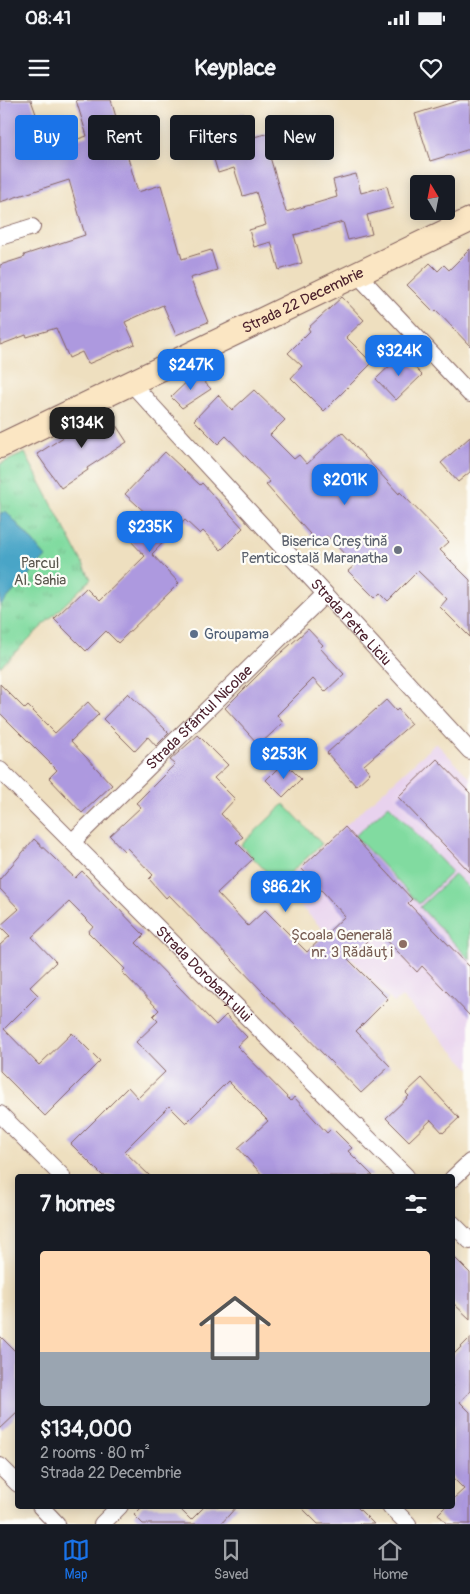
<!DOCTYPE html>
<meta charset="utf-8">
<style>
body{margin:0;font-family:Pangolin,sans-serif;background:#242831;color:#f1f3f6;height:100vh;display:flex;flex-direction:column;font-size:19px;white-space:nowrap}
*{box-sizing:border-box;margin:0}
p{font-size:16px;color:#9ea1a6}
.icon{flex:none;width:28px;height:28px;fill:none;stroke:currentColor;stroke-width:2;stroke-linecap:round;stroke-linejoin:round}
.map{position:relative;flex:1;overflow:hidden}
.panel{position:absolute;left:15px;top:1074px;width:440px;height:335px;display:flex;flex-direction:column;background:#171b24;border-radius:5px;box-shadow:0 2px 12px #0003}
.panel>*{flex:none}
.banner{position:absolute;left:15px;top:15px;width:440px;height:45px;display:flex;gap:10px}
.needle{width:32px;rotate:350deg}
.buttons{position:absolute;left:410px;top:75px;display:grid;gap:10px}
.buttons a{display:grid;place-items:center;width:45px;height:45px;border-radius:5px;background:#171b24;box-shadow:0 2px 12px #0003;font-size:25px}
.price{position:absolute;translate:-50% -42px;padding:0 11px;border-radius:10px;background:#1a73e8;color:#fff;font-size:16px;line-height:32px;filter:drop-shadow(0 1px 2px #0008)}
.price::after{content:'';position:absolute;left:50%;top:30px;width:15px;height:11px;margin-left:-8px;background:inherit;clip-path:polygon(0 0,100% 0,50% 100%)}
.price.current{background:#222;color:#fff}
ul{padding:0;list-style:none}
li{display:grid;align-content:center;gap:10px;height:265px;padding:0 25px}
li span{display:grid;place-items:center;height:155px;border-radius:5px;color:#555}
li>.icon{margin-inline-start:auto}
span .icon{width:90px;height:90px;fill:#fffc;stroke-width:1}
li b{font-size:21px}
h2{display:flex;justify-content:space-between;align-items:center;height:60px;padding:0 25px;font-size:21px}
.tag{padding:0 18px;border-radius:5px;background:#171b24;box-shadow:0 2px 12px #0003;font-size:18px;line-height:45px}
.tag.current{background:#1a73e8;color:#fff}
.status{display:flex;justify-content:space-between;align-items:center;height:35px;padding:0 25px;background:#171b24;direction:ltr}
.status svg{height:14px;fill:currentColor}
header{display:flex;justify-content:space-between;align-items:center;height:65px;padding:0 25px;background:#171b24;font-size:22px;font-weight:700}
.menu{display:flex;justify-content:space-around;align-items:center;height:70px;border-top:1px solid #363941;background:#171b24;font-size:14px;color:#9ea1a6}
.menu a{display:grid;justify-items:center;gap:2px}
.menu .current{color:#1a73e8}
.map>svg:first-child{display:block}
.built{fill:#e8d2ee}
.park{fill:url(#park-tufts);stroke:#667d66}
.garden{fill:#81dba0;stroke:#667d66}
.water{fill:#48a5c7;stroke:#496279}
.building{fill:#ad99df}
.lines{fill:none;stroke-linecap:round;stroke-linejoin:round}
.street-casing{stroke:#83625f;stroke-width:18}
.secondary-casing{stroke:#83625f;stroke-width:26}
.street{stroke:#fff;stroke-width:16}
.secondary{stroke:#fbe6c3;stroke-width:24}
.worship-dot{fill:#6b7280;stroke:#fdfcf7;stroke-width:2}
.service-dot{fill:#5c6f8a;stroke:#fdfcf7;stroke-width:2}
.education-dot{fill:#8d6e63;stroke:#fdfcf7;stroke-width:2}
.labels{text-anchor:middle;dominant-baseline:central;stroke-width:4.5;stroke-linejoin:round;paint-order:stroke}
.street-label{font-size:15px;fill:#4a1f2b;stroke:#fdfcf7}
.worship-label{font-size:15px;fill:#5b616d;stroke:#fdfcf7;text-anchor:end}
.park-label{font-size:15px;fill:#5a574e;stroke:#fdfcf7}
.service-label{font-size:15px;fill:#4e5e75;stroke:#fdfcf7;text-anchor:start}
.education-label{font-size:15px;fill:#785e54;stroke:#fdfcf7;text-anchor:end}
</style>
<div class="status"><b>08:41</b><svg viewBox="0 0 49 12"><path d="M0 12V9h3v3zM5 12V6h3v6zM10 12V3h3v9zM15 12V0h3v12zM26 1h20v11H26zM47 4h2v5h-2z"/></svg></div>
<header><svg class="icon" aria-label="menu" viewBox="0 0 24 24"><path d="M4 6h16M4 12h16M4 18h16"/></svg>Keyplace<svg class="icon" aria-label="heart" viewBox="0 0 24 24"><path d="M12 20l-8-8c-3-5 5-10 8-4 3-6 11-1 8 4z"/></svg></header>
<div class="map">
<svg width="470" height="1424" viewBox="0 0 470 1424">
<defs>
<pattern id="park-tufts" width="24" height="20" patternUnits="userSpaceOnUse" patternTransform="scale(1.25)"><rect width="24" height="20" fill="#81dba0"/><path d="M3 7l-1-3M5 7V3M7 7l1-3M15 17l-1-3M17 17v-4M19 17l1-3" fill="none" stroke="#71bc8a"/></pattern>
</defs>
<rect width="100%" height="100%" fill="#fdfcf7"/>
<filter id="ink" filterUnits="userSpaceOnUse"><feTurbulence type="fractalNoise" baseFrequency=".02" numOctaves="2"/><feDisplacementMap in="SourceGraphic" scale="10" xChannelSelector="R" yChannelSelector="G"/><feConvolveMatrix kernelMatrix="1 2 1 2 8 2 1 2 1" color-interpolation-filters="sRGB"/></filter>
<filter id="wash" filterUnits="userSpaceOnUse"><feTurbulence type="fractalNoise" baseFrequency=".0096" numOctaves="4" result="noise"/><feDisplacementMap in="SourceGraphic" scale="20" xChannelSelector="R" yChannelSelector="G"/><feGaussianBlur stdDeviation="1.12" result="paint"/><feColorMatrix in="noise" values="0 0 0 0 0 0 0 0 0 0 0 0 0 0 0 0 0 1.4 0 .05"/><feComposite in="paint" operator="in"/></filter>
<g filter="url(#wash)">
<rect width="100%" height="100%" fill="#eedfbf"/>
<path class="built" d="M436 643 470 678V969L402 897 394 903 280 785Z"/>
<path class="park" d="M25 353 91 479 0 567V364Z"/>
<g class="garden">
<path d="M284 704 322 744 278 784 241 745Z"/>
<path d="M389 705 452 772 419 804 355 736Z"/>
<path d="M455 774 470 789V860L420 807Z"/>
</g>
<path class="water" d="M6 411 46 457 0 506V414Z"/>
<g id="blocks">
<g class="building">
<path d="M0 0H31L36 14 32 15 44 50 87 36 76 0H111L138 92 161 85 182 159 211 150 217 170 190 178 208 222 176 235 163 205 125 222 135 244 88 264 82 252 69 258 56 228 27 237 26 235 0 245V165L25 157 24 155 85 135 69 80 0 102Z"/>
<path d="M460 0H470V49L430 61 415 14Z"/>
<path d="M243 13 250 38 273 32 280 54 270 57 286 112 337 97 333 80 356 74 361 93 387 86 393 108 367 115 372 134 348 140 343 122 294 135 302 163 279 170 271 142 254 147 249 130 266 125 256 92 243 96 234 68 218 73 213 56 229 51 220 19Z"/>
<path d="M470 149V246L436 210 434 212 407 185 430 163 438 171 444 165 449 170Z"/>
<path d="M342 197 364 220 346 237 372 263 324 311 291 278 302 266 288 253 310 231 308 228Z"/>
<path d="M402 254 422 275 396 300 376 279Z"/>
<path d="M196 273 211 289 182 308 171 297Z"/>
<path d="M254 290 285 320 270 335 294 359 299 355 307 364 342 332 399 394 400 392 449 442 440 450 470 480V537L440 507 447 499 418 471 388 501 380 493 375 498 348 471 355 465 327 436 318 443 266 385 270 382 226 336 218 344 194 320 218 295 232 310Z"/>
<path d="M106 310 127 342 87 368 88 370 61 388 37 354Z"/>
<path d="M470 337V372L458 382 441 363Z"/>
<path d="M165 352 200 385 202 383 243 428 221 450 203 431 200 434 185 420 152 454 179 483 118 543 106 531 86 551 54 519 86 488 99 501 145 456 128 438 150 417 125 394Z"/>
<path d="M308 529 323 545 320 548 344 574 325 592 313 579 277 615 283 623 259 645 225 608 274 559Z"/>
<path d="M0 584 25 609 28 606 55 633 88 602 99 614 71 641 112 685 82 713 49 678 57 670 0 613Z"/>
<path d="M128 593 169 633 156 646 148 637 135 651 103 619Z"/>
<path d="M386 600 396 611 398 609 411 624 364 665 370 673 356 686 327 653Z"/>
<path d="M198 635 228 665 214 678 235 699 221 714 243 737 236 742 253 759 217 793 248 826 265 810 307 852 345 816 301 768 345 727 412 799 408 803 470 867V916L422 866 417 872 378 831 348 859 388 899 356 931 390 966 361 993 169 795 166 798 149 779 153 775 127 748 124 751 110 736 141 707 136 703 175 664 170 660Z"/>
<path d="M437 659 470 693V772L398 697Z"/>
<path d="M284 662 301 679 283 697 266 680Z"/>
<path d="M34 739 75 778 82 771 144 835 136 843 216 925 226 915 247 937 237 946 291 1001 294 997 327 1033 332 1028 352 1048 348 1051 373 1076H263L238 1048 268 1021 228 981 186 1023 169 1006 124 1051 150 1076H103L71 1044 128 987 138 998 165 972 136 942 158 921 153 916 159 910 122 872 125 869 88 832 93 826 69 802 32 837 56 862 30 887 38 895 4 929 39 965 72 933 100 961 45 1016 0 971V845L10 836 0 826 19 809 0 789V779Z"/>
<path d="M422 978 459 1018 443 1033 431 1020 409 1041 386 1018 409 996 406 993Z"/>
<path d="M452 1155 470 1173V1219L452 1202Z"/>
<path d="M0 1236 18 1254V1312L0 1329Z"/>
<path d="M470 1238V1291L460 1302 470 1312V1424H447L438 1414 446 1406H452V1400L464 1389 452 1377V1256Z"/>
<path d="M143 1406H177L191 1420 205 1406H237L221 1424H143L134 1415Z"/>
<path d="M300 1406H356L374 1424H318Z"/>
</g>
</g>
</g>
<g filter="url(#ink)">
<use href="#blocks" fill-opacity="0" stroke="#83625f" stroke-width="1"/>
<g class="lines">
<g class="street-casing">
<g id="street">
<path d="M0 137 32 127"/>
<path d="M357 174 470 294"/>
<path id="s1" d="M131 283 470 651"/>
<path id="s2" d="M0 670 406 1076"/>
<path id="s3" d="M72 742 325 494"/>
<path d="M0 1014 62 1076"/>
<path d="M452 1079 470 1062"/>
<path d="M452 1123 470 1141"/>
<path d="M0 1366 18 1384"/>
<path d="M40 1406 57 1424"/>
<path d="M390 1406 408 1424"/>
<path d="M102 1424 120 1406"/>
</g>
</g>
<g class="secondary-casing">
<g id="secondary">
<path id="s4" d="M0 346 470 120"/>
</g>
</g>
<use href="#street" class="street"/>
<use href="#secondary" class="secondary"/>
</g>
</g>
<circle class="worship-dot" cx="398" cy="450" r="5"/>
<circle class="service-dot" cx="194" cy="534" r="5"/>
<circle class="education-dot" cx="403" cy="844" r="5"/>
<g class="labels">
<g class="street-label">
<text stroke="none"><textPath href="#s4" startOffset="336">Strada 22 Decembrie</textPath></text>
<text stroke="none"><textPath href="#s1" startOffset="325">Strada Petre Liciu</textPath></text>
<text stroke="none"><textPath href="#s3" startOffset="178">Strada Sfântul Nicolae</textPath></text>
<text stroke="none"><textPath href="#s2" startOffset="288">Strada Dorobanțului</textPath></text>
</g>
<g class="worship-label">
<text x="388" y="441">Biserica Creștină<tspan x="388" dy="17">Penticostală Maranatha</tspan></text>
</g>
<g class="park-label">
<text x="40" y="463">Parcul<tspan x="40" dy="17">Al. Sahia</tspan></text>
</g>
<g class="service-label">
<text x="204" y="534">Groupama</text>
</g>
<g class="education-label">
<text x="393" y="835">Școala Generală<tspan x="393" dy="17">nr. 3 Rădăuți</tspan></text>
</g>
</g>
</svg>
<div class="buttons">
<a><svg class="needle" viewBox="-14 -14 28 28"><path d="M0-13l5 13h-10z" fill="#e53935"/><path d="M0 13l5-13h-10z" fill="#9ea1a6"/></svg></a>
</div>
<b class="price" style="left:399px;top:277px">$324K</b>
<b class="price" style="left:191px;top:291px">$247K</b>
<b class="price current" style="left:82px;top:349px">$134K</b>
<b class="price" style="left:345px;top:406px">$201K</b>
<b class="price" style="left:150px;top:453px">$235K</b>
<b class="price" style="left:284px;top:680px">$253K</b>
<b class="price" style="left:286px;top:813px">$86.2K</b>
<div class="banner">
<a class="tag current">Buy</a>
<a class="tag">Rent</a>
<a class="tag">Filters</a>
<a class="tag">New</a>
</div>
<section class="panel">
<h2>7 homes<svg class="icon" aria-label="filters" viewBox="0 0 24 24"><path d="M4 7h16M4 17h16"/><circle cx="9" cy="7" r="2"/><circle cx="15" cy="17" r="2"/></svg></h2>
<ul>
<li><span style="background:linear-gradient(#ffd9b3 65%,#9aa5b1 0)"><svg class="icon" aria-label="home" viewBox="0 0 24 24"><path d="M3 11l9-7 9 7M6 9v11h12V9"/></svg></span><div><b>$134,000</b><p>2 rooms · 80 m²</p><p>Strada 22 Decembrie</p></div></li>
</ul>
</section>
</div>
<nav class="menu">
<a class="current"><svg class="icon" aria-label="map" viewBox="0 0 24 24"><path d="M3 6l6-2 6 2 6-2v14l-6 2-6-2-6 2zM9 4v14M15 6v14"/></svg>Map</a>
<a><svg class="icon" aria-label="saved" viewBox="0 0 24 24"><path d="M7 4h10v16l-5-4-5 4z"/></svg>Saved</a>
<a><svg class="icon" aria-label="home" viewBox="0 0 24 24"><path d="M3 11l9-7 9 7M6 9v11h12V9"/></svg>Home</a>
</nav>
